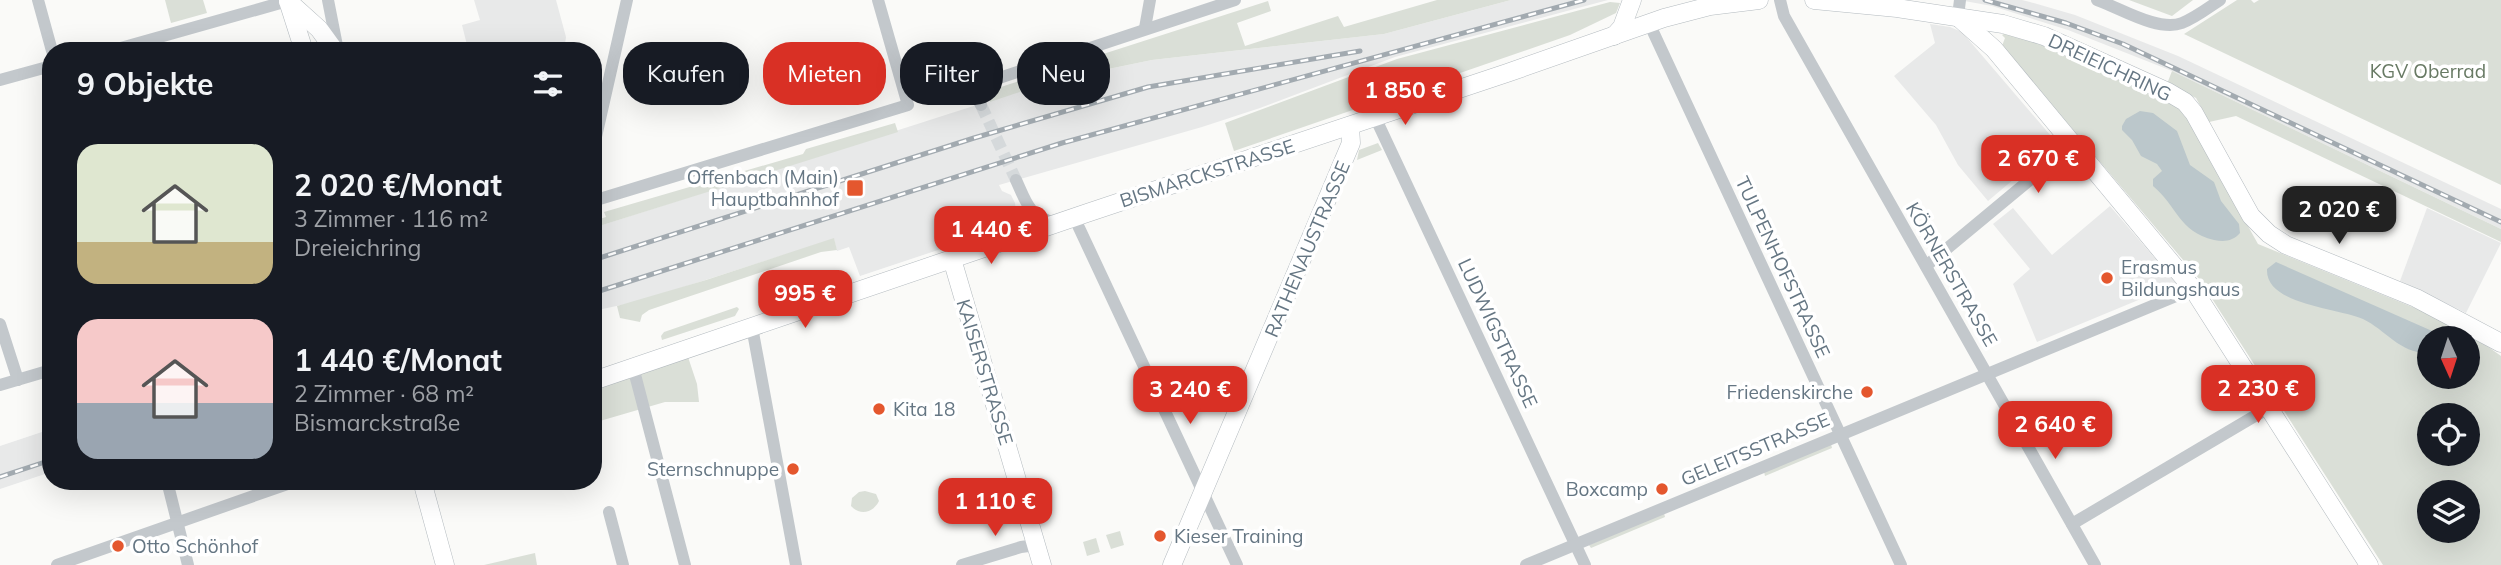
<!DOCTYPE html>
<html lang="de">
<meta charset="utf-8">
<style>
body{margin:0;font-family:Mulish,sans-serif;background:#242831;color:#f1f3f6;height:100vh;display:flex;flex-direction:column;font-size:26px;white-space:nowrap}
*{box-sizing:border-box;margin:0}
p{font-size:23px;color:#9ea1a6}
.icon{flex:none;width:38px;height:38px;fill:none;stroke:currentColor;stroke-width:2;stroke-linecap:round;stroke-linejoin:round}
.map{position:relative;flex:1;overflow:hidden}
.panel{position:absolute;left:42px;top:42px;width:560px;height:448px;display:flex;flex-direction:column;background:#171b24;border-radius:28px;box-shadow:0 7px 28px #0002}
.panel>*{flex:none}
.banner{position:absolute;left:623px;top:42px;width:665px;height:63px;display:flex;gap:14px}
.needle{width:46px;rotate:177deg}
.tools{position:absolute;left:2417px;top:326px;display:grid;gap:14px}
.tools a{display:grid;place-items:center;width:63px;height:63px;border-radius:50%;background:#171b24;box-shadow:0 7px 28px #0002;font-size:35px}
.price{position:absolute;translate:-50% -60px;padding:0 16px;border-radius:14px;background:#d93025;color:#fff;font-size:23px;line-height:46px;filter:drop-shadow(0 2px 4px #0008)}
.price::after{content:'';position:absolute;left:50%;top:42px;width:21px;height:16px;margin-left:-10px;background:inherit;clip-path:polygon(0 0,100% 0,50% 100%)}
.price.active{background:#222;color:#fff}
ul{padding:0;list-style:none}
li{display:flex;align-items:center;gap:21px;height:175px;padding:0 35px}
li span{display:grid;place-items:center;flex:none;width:196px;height:140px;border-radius:21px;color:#555}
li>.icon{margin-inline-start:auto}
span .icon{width:84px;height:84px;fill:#fffc;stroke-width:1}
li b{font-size:30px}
h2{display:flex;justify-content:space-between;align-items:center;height:84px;padding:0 35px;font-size:30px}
.tag{padding:0 24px;border-radius:28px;background:#171b24;box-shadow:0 7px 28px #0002;font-size:24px;line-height:63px}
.tag.active{background:#d93025;color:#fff}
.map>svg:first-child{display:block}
.built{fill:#e8e9e9}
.green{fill:#dadfd7;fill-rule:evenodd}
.water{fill:#bbc7cb}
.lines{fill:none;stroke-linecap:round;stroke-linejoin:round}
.street-tunnel{stroke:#d5d9db;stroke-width:12;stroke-dasharray:12 6;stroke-linecap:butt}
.secondary-casing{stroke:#b3babf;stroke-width:19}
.street{stroke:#c3c8cc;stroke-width:12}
.secondary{stroke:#fff;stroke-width:18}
.rail-casing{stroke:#a2aab0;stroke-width:5}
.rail{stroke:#fff;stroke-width:2.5;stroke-dasharray:8;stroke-linecap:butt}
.poi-dot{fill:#e4572e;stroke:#fff;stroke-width:2.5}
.labels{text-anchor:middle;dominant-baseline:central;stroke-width:7;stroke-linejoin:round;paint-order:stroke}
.street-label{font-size:19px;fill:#657683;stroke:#fff}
.park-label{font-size:19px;fill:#687a64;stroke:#fff}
.poi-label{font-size:19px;fill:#657683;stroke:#fff;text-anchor:end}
</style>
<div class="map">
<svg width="2501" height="565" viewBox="0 0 2501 565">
<rect width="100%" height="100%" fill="#fafaf8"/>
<g class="built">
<path d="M474 0H556L566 37 564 51H443L467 45 462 25 480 20Z"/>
<path d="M1511 0H1608L1395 57 1260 108 1202 127 999 185 1002 191 1011 195 1015 203 1016 212 1007 227 860 276 849 247 837 251 834 239 640 301 593 311V228L1055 80 1152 60 1384 34Z"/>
<path d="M1959 0H2022L2030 2 2075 15 2178 56 2501 209V229L2172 71 2068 30 1992 6Z"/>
<path d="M1930 24 1950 27 1962 32 2057 143 1988 201 1958 165 1936 125 1894 76 1935 43Z"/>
<path d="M2110 206 2177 284 2037 342 2013 284 2030 269 1993 224 2013 208 2052 255Z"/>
<path d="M2427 208 2501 243 2466 313 2400 281Z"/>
<path d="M51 429V472L0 489V446Z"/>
</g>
<g class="green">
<path d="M165 0H203L207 13 171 23Z"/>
<path d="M1437 0H1511L1384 34 1152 60 1055 80 990 102 989 91 1010 84 1268 1 1271 11 1237 23 1245 46 1338 16 1344 27Z"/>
<path d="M2129 0H2193L2172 16Z"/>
<path d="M2237 0H2251L2254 3 2259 0H2501V185L2184 34Z"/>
<path d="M1610 2 1620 3 1616 13 1570 35 1234 151 1225 123 1397 59Z"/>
<path d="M2019 32 2180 105 2258 244 2459 326 2501 356V565H2383L2200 280 2002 46 2005 38 2002 35 2005 33ZM2429 338H2468V376H2429ZM2429 415H2468V453H2429ZM2429 492H2468V530H2429Z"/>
<path d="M2172 71 2501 229V242L2236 116 2209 122 2196 98 2167 84Z"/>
<path d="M895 123 898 132 593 228V221L606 217 604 212 803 154 806 149Z"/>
<path d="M1378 143 1382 150 1357 160 1359 150Z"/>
<path d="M834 238 837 250 821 252 649 310 642 315 640 322 620 318 617 306 706 280Z"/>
<path d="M737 307 739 309 735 316 662 340 661 336 664 332Z"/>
<path d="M688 357 697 384 699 402H665L593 423V390Z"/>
<path d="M1831 444 1832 448 1765 476 1764 472Z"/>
<path d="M865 491 876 494 879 501C873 513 860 516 851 506L852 498 859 492Z"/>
<path d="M1664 513 1665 517 1591 548 1589 545Z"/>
<path d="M1120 531 1124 545 1111 549 1106 535Z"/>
<path d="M1096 538 1100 552 1087 556 1083 542Z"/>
<path d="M535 553 537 565H484Z"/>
</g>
<g class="water">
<path d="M2140 111 2153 113 2177 131 2190 165 2214 182 2221 201 2239 224 2240 233C2233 241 2225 242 2214 240 2178 231 2178 207 2153 186V179L2162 171 2157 164 2141 156 2132 140 2122 130V126L2126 119Z"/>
<path d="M2276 262 2448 338H2429V353C2400 354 2386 330 2363 319 2339 308 2265 305 2267 269Z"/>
</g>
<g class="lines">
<path class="street-tunnel" d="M981 105 1016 180"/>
<g class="secondary-casing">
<g id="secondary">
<path d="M1814 0 1897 8 2003 24 2044 36 2168 92 2185 102 2194 113 2251 216 2269 234 2286 245 2416 298 2501 343"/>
<path d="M288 1 319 29 335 51"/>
<path d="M288 1 304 51"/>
<path d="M1959 18 1994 49 2193 289 2369 565"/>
<path d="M1614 36 1622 27 1632 0"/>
<path d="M952 259 1042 565"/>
<path d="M593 381 1087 213 1507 73 1664 18 1710 6 1759 0"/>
<path d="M422 481 445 565"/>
<path d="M1172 565 1351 143 1350 126"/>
</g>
</g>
<g class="street">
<path d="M38 0 52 51"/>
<path d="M328 0 338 51"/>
<path d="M1780 0 1784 16 2095 565"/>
<path d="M2097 0C2120 8 2158 32 2182 23 2195 18 2208 8 2220 0"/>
<path d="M1958 16 1960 0"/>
<path d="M1649 23 1901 565"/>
<path d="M1145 28 1150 0"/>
<path d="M110 51 291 0"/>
<path d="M0 80 51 66"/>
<path d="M981 105 972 87 1235 0"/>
<path d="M1375 117 1585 565"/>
<path d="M593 150 627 0"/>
<path d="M1016 180C1027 204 1028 215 1055 223"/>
<path d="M593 201 908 105 878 0"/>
<path d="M1074 217 1237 565"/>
<path d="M1018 236 1029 209"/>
<path d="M1926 266 2073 144"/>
<path d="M0 324 18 380"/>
<path d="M752 327 796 565"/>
<path d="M633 367 685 565"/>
<path d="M0 385 51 370"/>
<path d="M167 481 188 565"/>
<path d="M609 512 623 565"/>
<path d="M2072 524 2270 407"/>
<path d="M57 565 296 481"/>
<path d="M962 565 1021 547 1036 545"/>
<path d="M1526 565 2193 289"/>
</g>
<use href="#secondary" class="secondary"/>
<g class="rail-casing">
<g id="rail">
<path d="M1985 0 2066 23 2123 44 2501 222"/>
<path d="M593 260 974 138 1148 87 1360 51"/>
<path d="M593 293 1062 143 1584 0"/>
<path d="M0 477 51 460"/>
</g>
</g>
<use href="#rail" class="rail"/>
</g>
<g class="poi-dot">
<rect x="846" y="179" width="18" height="18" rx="3.5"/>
<circle cx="2107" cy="278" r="7"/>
<circle cx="1867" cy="392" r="7"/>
<circle cx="879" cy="409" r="7"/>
<circle cx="793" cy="469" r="7"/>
<circle cx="1662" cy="489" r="7"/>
<circle cx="1160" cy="536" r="7"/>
<circle cx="118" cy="546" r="7"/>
</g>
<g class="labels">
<g class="street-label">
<text transform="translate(2110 67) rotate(25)">DREIEICHRING</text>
<text transform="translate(1207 173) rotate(-18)">BISMARCKSTRASSE</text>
<text transform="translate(1307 249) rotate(-67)">RATHENAUSTRASSE</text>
<text transform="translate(1783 267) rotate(65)">TULPENHOFSTRASSE</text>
<text transform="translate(1952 274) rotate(60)">KÖRNERSTRASSE</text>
<text transform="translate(1498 333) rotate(65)">LUDWIGSTRASSE</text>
<text transform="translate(985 372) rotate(73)">KAISERSTRASSE</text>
<text transform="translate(1755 449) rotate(-23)">GELEITSSTRASSE</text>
</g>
<g class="park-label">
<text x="2428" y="71">KGV Oberrad</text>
</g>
<g class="poi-label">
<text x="839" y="177">Offenbach (Main)<tspan x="839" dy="22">Hauptbahnhof</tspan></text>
<text x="2121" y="267" text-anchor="start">Erasmus<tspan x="2121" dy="22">Bildungshaus</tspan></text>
<text x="1853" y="392">Friedenskirche</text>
<text x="893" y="409" text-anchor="start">Kita 18</text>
<text x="779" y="469">Sternschnuppe</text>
<text x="1648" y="489">Boxcamp</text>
<text x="1174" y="536" text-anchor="start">Kieser Training</text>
<text x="132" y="546" text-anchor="start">Otto Schönhof</text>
</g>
</g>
</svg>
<div class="tools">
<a><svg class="needle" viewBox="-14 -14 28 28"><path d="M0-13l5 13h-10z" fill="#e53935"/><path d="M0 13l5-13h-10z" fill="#9ea1a6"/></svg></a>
<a><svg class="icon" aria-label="locate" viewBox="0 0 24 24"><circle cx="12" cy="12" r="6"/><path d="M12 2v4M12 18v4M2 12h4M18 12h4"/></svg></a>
<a><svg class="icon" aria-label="layers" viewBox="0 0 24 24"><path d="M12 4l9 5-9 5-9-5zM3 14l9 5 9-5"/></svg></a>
</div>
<b class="price" style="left:1405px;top:127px">1 850 €</b>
<b class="price" style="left:2038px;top:195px">2 670 €</b>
<b class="price active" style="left:2339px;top:246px">2 020 €</b>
<b class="price" style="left:991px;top:266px">1 440 €</b>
<b class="price" style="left:805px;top:330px">995 €</b>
<b class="price" style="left:2258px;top:425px">2 230 €</b>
<b class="price" style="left:1190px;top:426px">3 240 €</b>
<b class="price" style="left:2055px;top:461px">2 640 €</b>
<b class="price" style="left:995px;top:538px">1 110 €</b>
<div class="banner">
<a class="tag">Kaufen</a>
<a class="tag active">Mieten</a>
<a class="tag">Filter</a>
<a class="tag">Neu</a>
</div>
<section class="panel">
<h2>9 Objekte<svg class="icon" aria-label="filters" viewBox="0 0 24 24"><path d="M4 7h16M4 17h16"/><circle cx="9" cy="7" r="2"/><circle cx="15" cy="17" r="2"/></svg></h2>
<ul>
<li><span style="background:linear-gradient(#dfe7d0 70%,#c2b280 0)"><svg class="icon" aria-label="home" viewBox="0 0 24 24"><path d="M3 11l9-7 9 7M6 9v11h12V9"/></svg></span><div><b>2 020 €/Monat</b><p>3 Zimmer · 116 m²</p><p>Dreieichring</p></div></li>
<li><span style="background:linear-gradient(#f6c9c9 60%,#9aa5b1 0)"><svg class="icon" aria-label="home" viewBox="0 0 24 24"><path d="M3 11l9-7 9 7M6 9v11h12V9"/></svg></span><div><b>1 440 €/Monat</b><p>2 Zimmer · 68 m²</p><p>Bismarckstraße</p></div></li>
</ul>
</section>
</div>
